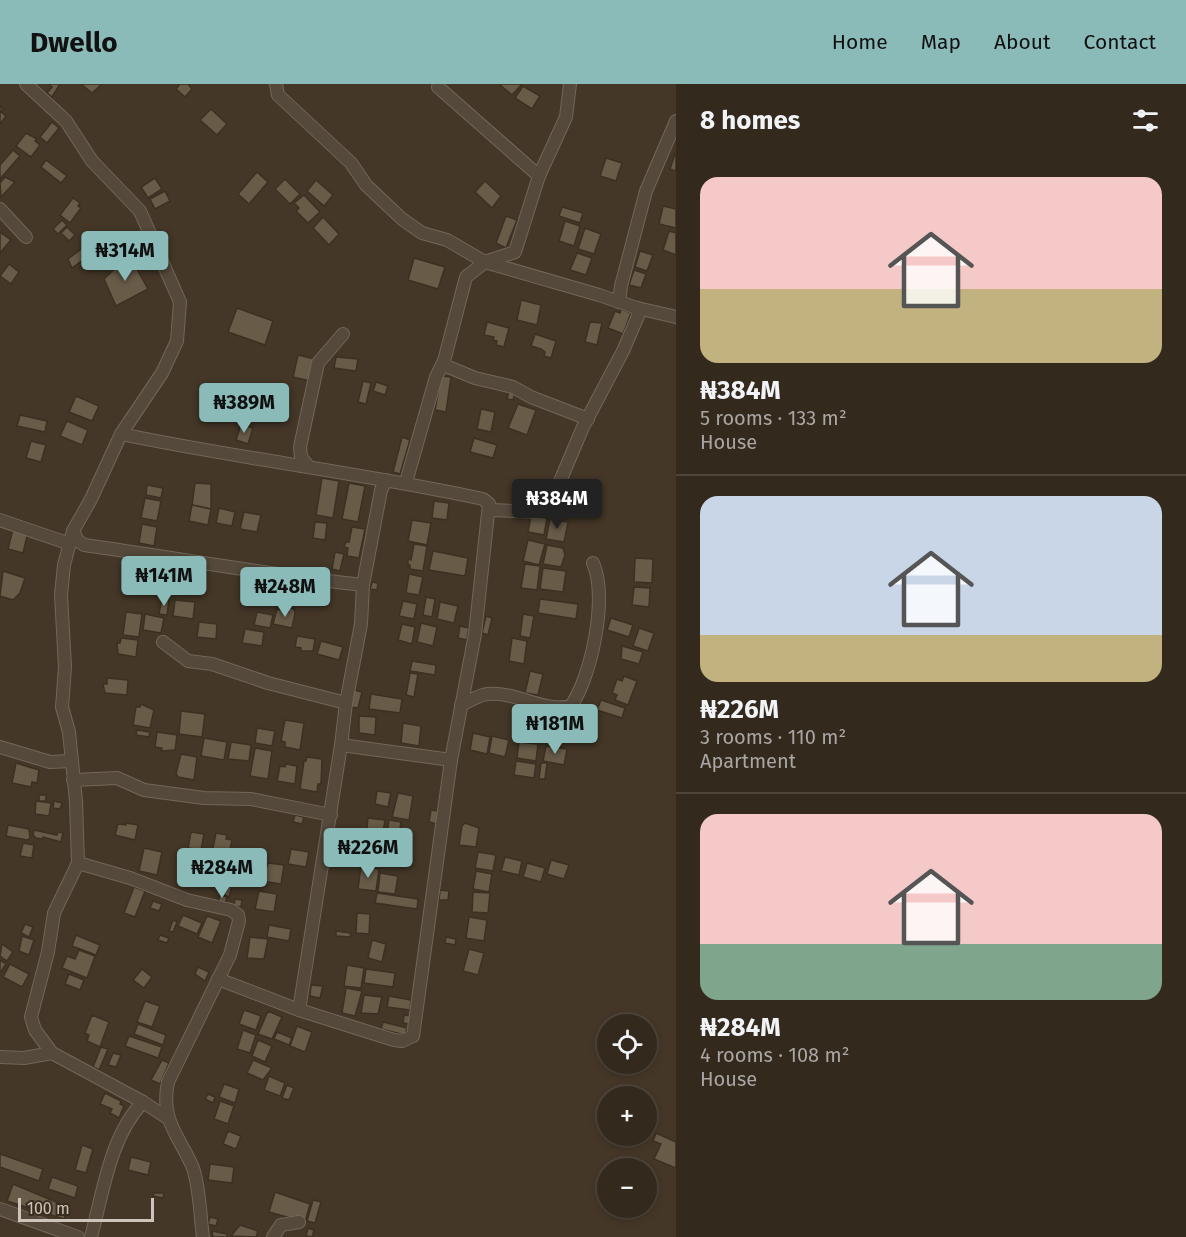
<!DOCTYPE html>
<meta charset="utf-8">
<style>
body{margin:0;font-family:"Fira Sans",sans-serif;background:#3e352a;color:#f1f3f6;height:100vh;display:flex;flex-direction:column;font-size:22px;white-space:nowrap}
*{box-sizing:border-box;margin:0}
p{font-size:20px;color:#a9a6a4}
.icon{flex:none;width:33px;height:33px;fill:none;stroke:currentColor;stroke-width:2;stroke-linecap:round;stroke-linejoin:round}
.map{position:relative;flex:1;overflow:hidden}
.details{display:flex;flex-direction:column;background:#33291d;width:510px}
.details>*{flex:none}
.controls{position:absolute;left:597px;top:930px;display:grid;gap:12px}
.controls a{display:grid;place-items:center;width:60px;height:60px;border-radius:50%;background:#33291d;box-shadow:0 3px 9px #0003,0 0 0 2px #4e453b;font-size:30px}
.scale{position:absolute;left:18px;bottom:15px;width:136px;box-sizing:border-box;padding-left:6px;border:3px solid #cdc5b9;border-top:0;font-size:16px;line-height:21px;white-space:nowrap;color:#cdc5b9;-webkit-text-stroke:4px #392e20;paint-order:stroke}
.price{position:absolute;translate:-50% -51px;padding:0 14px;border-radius:6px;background:#8bbbb9;color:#111;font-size:20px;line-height:39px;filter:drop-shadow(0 2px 3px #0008)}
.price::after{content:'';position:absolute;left:50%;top:36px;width:18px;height:14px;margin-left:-9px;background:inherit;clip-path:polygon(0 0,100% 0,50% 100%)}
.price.active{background:#222;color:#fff}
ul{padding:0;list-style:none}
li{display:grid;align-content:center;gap:12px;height:318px;padding:0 24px}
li+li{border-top:2px solid #4e453b}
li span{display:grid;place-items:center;height:186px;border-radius:18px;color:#555}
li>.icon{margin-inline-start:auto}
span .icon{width:108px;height:108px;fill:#fffc;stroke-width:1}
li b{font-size:26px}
h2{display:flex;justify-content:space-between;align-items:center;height:72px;padding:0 24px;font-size:26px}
header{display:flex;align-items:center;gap:36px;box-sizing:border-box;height:84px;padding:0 30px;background:#8bbbb9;color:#111}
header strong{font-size:28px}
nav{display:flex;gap:33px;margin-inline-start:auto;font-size:21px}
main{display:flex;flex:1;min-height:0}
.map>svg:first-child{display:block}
.building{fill:#685b48;stroke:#3b3022;stroke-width:1.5}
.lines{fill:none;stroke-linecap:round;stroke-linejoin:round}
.minor-casing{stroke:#71675a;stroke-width:14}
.minor{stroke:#54493b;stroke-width:12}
</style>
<header>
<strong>Dwello</strong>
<nav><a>Home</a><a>Map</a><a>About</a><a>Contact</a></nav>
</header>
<main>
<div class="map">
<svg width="676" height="1153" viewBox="0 0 676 1153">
<rect width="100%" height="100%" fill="#443727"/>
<g class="building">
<path d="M49 0H60L52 13 47 9 52 3Z"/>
<path d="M81 0H102L92 9Z"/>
<path d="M180 0H188L192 5 185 13 176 5Z"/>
<path d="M499 0H522L512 11Z"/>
<path d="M523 2 540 12 532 25 515 14Z"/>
<path d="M0 22 3 25 1 28 6 32 0 40Z"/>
<path d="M211 25 227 40 217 51 200 36Z"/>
<path d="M52 38 59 44 47 59 40 53Z"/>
<path d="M26 49 37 55 35 57 40 61 31 73 16 62Z"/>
<path d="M13 66 20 72 0 95V81Z"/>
<path d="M675 70H676V87L670 85Z"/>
<path d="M606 74 622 79 616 97 600 92Z"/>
<path d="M46 76 67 92 61 99 41 83Z"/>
<path d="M257 88 268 98 249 120 238 110Z"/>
<path d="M5 93 15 98 1 113 0 99Z"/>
<path d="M155 94 162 105 148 114 141 103Z"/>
<path d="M285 95 300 110 290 120 275 105Z"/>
<path d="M316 96 333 111 324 122 307 107Z"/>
<path d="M485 97 501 112 492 124 475 108Z"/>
<path d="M165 107 170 117 155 125 150 115Z"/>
<path d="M304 111 320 128 308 139 296 127 299 124 294 119Z"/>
<path d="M73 114 80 119 78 122 81 124 70 139 60 131Z"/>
<path d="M663 122 676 125V144L659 140Z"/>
<path d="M562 123 583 129 580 139 559 132Z"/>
<path d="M506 132 517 136 506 164 496 159Z"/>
<path d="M323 133 339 150 329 161 313 144Z"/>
<path d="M62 136 67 141 58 150 53 145Z"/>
<path d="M565 137 580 142 574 162 559 157Z"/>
<path d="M67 143 75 151 69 157 61 149Z"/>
<path d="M585 144 601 150 594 170 578 165Z"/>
<path d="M669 147 676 149V171L663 166Z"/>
<path d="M0 148 11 156 0 169Z"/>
<path d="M85 162 91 170 72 184 68 175Z"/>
<path d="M640 167 653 171 647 187 635 183Z"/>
<path d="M577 169 592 174 586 191 570 186Z"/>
<path d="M129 171 148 205 116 222 104 195Z"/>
<path d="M414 174 445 183 438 205 408 196Z"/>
<path d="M9 180 19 188 11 200 0 192Z"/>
<path d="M634 186 646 190 641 204 629 201Z"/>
<path d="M521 216 541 221 537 241 517 236Z"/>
<path d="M237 224 273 237 265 261 228 248Z"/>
<path d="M621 225 631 229 623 250 608 244 615 227 620 229Z"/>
<path d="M487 238 509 244 504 263 496 261 497 257 493 256 494 253 484 251Z"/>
<path d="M590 238 602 239 597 261 585 258Z"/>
<path d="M535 250 556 257 551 274 544 272 545 268 541 265 531 262Z"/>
<path d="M298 271 315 275 310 297 293 293Z"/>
<path d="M336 273 358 275 356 287 334 284Z"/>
<path d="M441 292 451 293 446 328 435 326Z"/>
<path d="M363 297 371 299 366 320 358 318Z"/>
<path d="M376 298 388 302 385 311 373 307Z"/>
<path d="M239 306 254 309 251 322 237 319Z"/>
<path d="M509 307 515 309 513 316 507 315Z"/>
<path d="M76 312 99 322 92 337 69 328Z"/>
<path d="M518 320 536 326 527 351 508 344Z"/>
<path d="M481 325 495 328 491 348 477 345Z"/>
<path d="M20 331 47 337 45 348 17 342Z"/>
<path d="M67 337 88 346 82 361 60 352Z"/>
<path d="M241 340 253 344 248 360 236 356Z"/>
<path d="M402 353 410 356 400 390 393 388Z"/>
<path d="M474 354 497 361 493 374 470 368Z"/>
<path d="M31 357 46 361 41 378 26 374Z"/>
<path d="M322 394 339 397 333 434 316 431Z"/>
<path d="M195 399 211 400V425L192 421Z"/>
<path d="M349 399 365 402 358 438 342 435Z"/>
<path d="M147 401 163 404 161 414 146 411Z"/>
<path d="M145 414 161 417 157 437 141 434Z"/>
<path d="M434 417 449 419 447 436 432 434Z"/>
<path d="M192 421 211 425 208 441 189 437Z"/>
<path d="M219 424 235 428 232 442 216 439Z"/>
<path d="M244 428 261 431 257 448 240 445Z"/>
<path d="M531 432 547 434 544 451 528 448Z"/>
<path d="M550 435 568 438 564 458 546 455Z"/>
<path d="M412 436 431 439 427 461 408 457Z"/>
<path d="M315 438 327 439 325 456 313 454Z"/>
<path d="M142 440 157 443 154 462 139 459Z"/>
<path d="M352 443 365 445 359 474 347 472 348 464 344 463 346 458H349Z"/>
<path d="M13 445 28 448 23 469 8 465Z"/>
<path d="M528 456 545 460 539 481 523 477Z"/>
<path d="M414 460 427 462 423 487 410 485V481H408V475L411 476Z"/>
<path d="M547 461 563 464 565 471 561 483 543 480Z"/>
<path d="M433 467 468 474 465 492 429 486Z"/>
<path d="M335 468 344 470 340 487 332 485Z"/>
<path d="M635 474 653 475 652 499 634 498Z"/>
<path d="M138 477 151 479 148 500 134 497Z"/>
<path d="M525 480 540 482 537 506 521 504Z"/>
<path d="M543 484 566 487 563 508 540 505Z"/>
<path d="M3 487 25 494 20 509 13 516 0 512Z"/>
<path d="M409 490 423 493 419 511 406 509Z"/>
<path d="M372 498 378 499 377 506 370 505Z"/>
<path d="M634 503 650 504 649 523 632 521Z"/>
<path d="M426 513 435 515 432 533 423 531Z"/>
<path d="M162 514 169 515 167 531 159 530Z"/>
<path d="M540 515 578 520 576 535 538 529Z"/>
<path d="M175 516 195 518 193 535 173 532Z"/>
<path d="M403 517 417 520 414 535 399 532Z"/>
<path d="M440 518 458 522 454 539 437 535Z"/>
<path d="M289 524 294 525 295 529 292 544 273 540 277 525 288 528Z"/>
<path d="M126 528 142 530 139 553 123 551Z"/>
<path d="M257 528 273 531 270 544 254 541Z"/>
<path d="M145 530 164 534 161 549 143 546Z"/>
<path d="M523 530 534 532 530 554 520 552Z"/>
<path d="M486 532 492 534 488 551 482 549Z"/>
<path d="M611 534 633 541 629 553 607 546Z"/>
<path d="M199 538 217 540 216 555 197 553Z"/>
<path d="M421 539 437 543 433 562 417 558Z"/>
<path d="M402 540 415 543 412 560 398 556Z"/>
<path d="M460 542 469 544 467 556 458 554Z"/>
<path d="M639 544 654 549 648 567 633 562Z"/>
<path d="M245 545 264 548 262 562 242 559Z"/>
<path d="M297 552 315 555 313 567H301V564L295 563Z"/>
<path d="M121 554 138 556 136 573 118 570 117 559H120Z"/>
<path d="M512 554 527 557 524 580 509 577Z"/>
<path d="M321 557 343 563 339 576 317 570Z"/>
<path d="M622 562 643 568 639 580 621 575Z"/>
<path d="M412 577 436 581 435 591 410 587Z"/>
<path d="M530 587 543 590 538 611 525 609Z"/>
<path d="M410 589 418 590 414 613 406 611Z"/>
<path d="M624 592 637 597 628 621 615 616 617 611 612 609 617 595 622 597Z"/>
<path d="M107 594 128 596 127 611 105 609 103 600H107Z"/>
<path d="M354 606 362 608 358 624 351 623Z"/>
<path d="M371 610 402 615 400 629 369 625Z"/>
<path d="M601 616 625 624 622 634 597 626Z"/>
<path d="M141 620 154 626 150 644 133 641 136 623H140Z"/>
<path d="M181 627 205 630 202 653 179 650Z"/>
<path d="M359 632 376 633 375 651 359 649Z"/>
<path d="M285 636 304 639 300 666 285 663V658L281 657Z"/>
<path d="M403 639 421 642 419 662 401 659Z"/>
<path d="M257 644 275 647 272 662 255 659Z"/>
<path d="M137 646 150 648 149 653 136 651Z"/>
<path d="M157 648 177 651 175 666 161 667 162 664 155 663Z"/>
<path d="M473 649 490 653 487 670 470 666Z"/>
<path d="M492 652 509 656 505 673 489 669Z"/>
<path d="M204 654 227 658 224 676 201 672Z"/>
<path d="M231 658 251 661 249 677 228 675Z"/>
<path d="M519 658 538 660 536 677 517 674Z"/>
<path d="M546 662 567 665 564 681 543 677Z"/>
<path d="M255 664 272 667 268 695 250 692Z"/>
<path d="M181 670 197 673 194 696 178 693 176 690Z"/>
<path d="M307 673 322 675 321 700H318L317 708 300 705 304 677H306Z"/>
<path d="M516 677 536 680 534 694 514 691Z"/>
<path d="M16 679 39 686 37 699 32 698 31 703 12 699Z"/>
<path d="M541 679H547L545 695H539Z"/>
<path d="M286 680 297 682 295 700 277 697 280 682 285 683Z"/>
<path d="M377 707 391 709 388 723 375 720Z"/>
<path d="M398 709 413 712 409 736 392 733Z"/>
<rect x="39" y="711" width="7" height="6"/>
<path d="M36 717 51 719 49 732 35 730Z"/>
<path d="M54 717 62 719 60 725 53 724Z"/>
<path d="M431 726 438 727 437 740 429 738Z"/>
<path d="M295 731 304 733 302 740 293 738Z"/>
<path d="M368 734 385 736 382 755 366 752Z"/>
<path d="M389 736 401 738 398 760 386 758Z"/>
<path d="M126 739 138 741 135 756 115 751 118 740 126 741Z"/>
<path d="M465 739 479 744 476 763 459 761 462 742Z"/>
<path d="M8 741 29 745 30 754 27 756 6 752Z"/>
<path d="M34 746 57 751 58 748 63 749 61 758 43 753V755L36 754 33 751Z"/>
<path d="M191 748 204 750 201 766 188 764Z"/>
<path d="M216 749 227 751 226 755 232 756 229 771 212 769Z"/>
<path d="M368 757 383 759 379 782 365 780Z"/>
<path d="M23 759 34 761 32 774 20 772Z"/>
<path d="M144 764 162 768 157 791 139 787Z"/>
<path d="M291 765 309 768 306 783 288 780Z"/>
<path d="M183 766 204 769 202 784 181 780Z"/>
<path d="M478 768 496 771 493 787 475 784Z"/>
<path d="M505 773 522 777 519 791 501 787Z"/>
<path d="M240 775 260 778 257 795 237 792Z"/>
<path d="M551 776 569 781 564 795 547 790Z"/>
<path d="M268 779 284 781 281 800 262 797Z"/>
<path d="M527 779 545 784 541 798 523 793Z"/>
<path d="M361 782 379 785 376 807 358 805Z"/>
<path d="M229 787 236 789 229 813 222 810Z"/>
<path d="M476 787 492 790 489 808 473 805Z"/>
<path d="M380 789 398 792 395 810 378 808Z"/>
<path d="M134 803 145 807 135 833 124 829Z"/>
<path d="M440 806 449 807 448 816H439Z"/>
<path d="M259 807 277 810 274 828 255 825Z"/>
<path d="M473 808 490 809 488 829 472 828Z"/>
<path d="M377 809 418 815 417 825 375 819Z"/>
<path d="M220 811 227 813 225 820 218 818Z"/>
<path d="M235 815 242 816 241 823 234 822Z"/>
<path d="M153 817 162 820 159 827 150 824Z"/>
<path d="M357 829 370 830 369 850 356 849Z"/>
<path d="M183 831 202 839 197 850 178 842Z"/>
<path d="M207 832 221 837 212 859 198 853Z"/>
<path d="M469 833 487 836 484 857 466 854Z"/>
<path d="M173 836 177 838 173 848 169 847Z"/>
<path d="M25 840 33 843 29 853 21 849Z"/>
<path d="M269 841 291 845 289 857 267 853Z"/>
<path d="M336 847 351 849 350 853 336 852Z"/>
<path d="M76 851 100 861 96 871 72 862Z"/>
<path d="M160 851 169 854 167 859 158 856Z"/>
<path d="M22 852 34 856 29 871 19 867Z"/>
<path d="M250 853 268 855 264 875 247 874Z"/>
<path d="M446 853 456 855 455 861 445 859Z"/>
<path d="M372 856 386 860 382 878 368 874Z"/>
<path d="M2 860 13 868 7 877 0 872Z"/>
<path d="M469 865 484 869 478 891 463 887Z"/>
<path d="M79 866 95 872 87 894 62 884 67 872 75 875Z"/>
<path d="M0 876 6 880 1 888 0 887Z"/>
<path d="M10 880 29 890 22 903 3 893Z"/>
<path d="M347 881 364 884 361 904 344 902Z"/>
<path d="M198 883 209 888 205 897 195 890Z"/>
<path d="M142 885 152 893 144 904 133 896Z"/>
<path d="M366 885 395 889 393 903 364 899Z"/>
<path d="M69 890 84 896 80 906 65 900Z"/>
<path d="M311 901 323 902 320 914 310 912Z"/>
<path d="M346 904 362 907 355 932 342 929Z"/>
<path d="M364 911 382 913 378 930 361 929Z"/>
<path d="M389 912 411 916 410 926 387 923Z"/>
<path d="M145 917 160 922 152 943 137 938Z"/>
<path d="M244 926 261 932 256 946 239 940Z"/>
<path d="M268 927 282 933 272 955 258 950Z"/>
<path d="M92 931 109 938 100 963 87 957 89 951 85 949Z"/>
<path d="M404 931 411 932 409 940 403 939Z"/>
<path d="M383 938 407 944 405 951 381 945Z"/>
<path d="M138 940 166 951 163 961 134 950Z"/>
<path d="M297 942 312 948 305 968 290 962Z"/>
<path d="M243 946 256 951 250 969 237 965Z"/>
<path d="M277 948 292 954 289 961 274 955Z"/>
<path d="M129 952 162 963 158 974 125 962Z"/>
<path d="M258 956 272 962 265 978 252 972Z"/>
<path d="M101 963 108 965 99 986 93 983Z"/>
<path d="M113 969 121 971 116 983 108 981Z"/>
<path d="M162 976 169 979 160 1000 151 996Z"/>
<path d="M253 976 272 984 263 996 247 989Z"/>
<path d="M269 992 285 999 280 1012 264 1006Z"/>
<path d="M224 1000 239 1005 235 1019 219 1013Z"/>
<path d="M287 1001 294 1004 289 1016 282 1014Z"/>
<path d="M105 1009 121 1017 120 1020 124 1022 119 1034 110 1029 112 1025 100 1020Z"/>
<path d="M208 1010 215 1013 213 1019 205 1015Z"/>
<path d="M220 1017 234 1022 228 1040 214 1035Z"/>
<path d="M228 1047 241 1052 236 1065 223 1060Z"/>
<path d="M656 1049 676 1058V1084L654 1075 661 1060 653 1057Z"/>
<path d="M82 1061 93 1065 86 1089 75 1086Z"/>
<path d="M0 1070 43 1085 39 1097 0 1083Z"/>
<path d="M131 1073 151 1078 148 1091 128 1086Z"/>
<path d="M210 1080 234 1083 232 1099 208 1096Z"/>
<path d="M52 1093 78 1102 75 1114 48 1105Z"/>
<path d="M13 1100 68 1123 64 1135 7 1117Z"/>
<path d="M275 1108 310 1120 305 1138 269 1128Z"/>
<path d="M154 1109H164L163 1114 153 1112Z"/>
<path d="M313 1116 321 1118 315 1139 307 1137Z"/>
<path d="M210 1133 218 1135 216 1142 208 1140Z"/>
<path d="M240 1141 258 1147 256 1153 231 1152Z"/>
<path d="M308 1144 314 1146 312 1153 306 1152Z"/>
<path d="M212 1147 227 1150V1153H213Z"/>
</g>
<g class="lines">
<g class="minor-casing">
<g id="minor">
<path d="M26 0 66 37 92 77 140 127 180 218 177 257 162 289 121 350 91 415 73 447 64 481 61 511 65 583 62 623 69 648 76 717 78 779 54 829 48 868 31 933 35 946 52 969 143 1018 166 1033"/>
<path d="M276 0 278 11 351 79 366 101 402 135 422 149 447 156 485 178 599 211 637 224 676 233"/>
<path d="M570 0 566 33 539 92 515 168 485 178 466 193 444 277 446 282 475 294 513 303 531 313 588 335"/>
<path d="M438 3 539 92"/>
<path d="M0 125 26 153"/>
<path d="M619 218 621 202 646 107 676 37"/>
<path d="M121 350C241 375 363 389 483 415L489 420 475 550 451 676 413 952 402 957 394 956 299 926 218 895"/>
<path d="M308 382 301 373 300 363 318 279 343 250"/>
<path d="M406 398 436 293 444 277"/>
<path d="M490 426 537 428 550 421 583 343 623 267 638 232 637 224"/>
<path d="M0 436 70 460"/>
<path d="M73 447 78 457 84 461C177 474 270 491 363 501"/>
<path d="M163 558 188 577 212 580 268 599 346 619"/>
<path d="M461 621C470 617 478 611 488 610 516 607 544 629 571 622 592 591 608 513 593 479"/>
<path d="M341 661 451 676"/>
<path d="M0 663 50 678 71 677"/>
<path d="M73 696 117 694 144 706 204 714 251 715 331 731"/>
<path d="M78 779 130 794 187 816 231 826 238 831 239 837 230 871 168 998C160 1037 179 1051 193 1084 200 1105 200 1132 203 1153"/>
<path d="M299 926 341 661 346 619 361 540 363 501 381 406 386 396"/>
<path d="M0 973 24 974 52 969"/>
<path d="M0 1125 78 1153"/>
<path d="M91 1153C103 1109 110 1052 143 1018"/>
<path d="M273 1153 281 1141 299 1138"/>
</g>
</g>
<use href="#minor" class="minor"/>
</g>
</svg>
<div class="controls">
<a><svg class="icon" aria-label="locate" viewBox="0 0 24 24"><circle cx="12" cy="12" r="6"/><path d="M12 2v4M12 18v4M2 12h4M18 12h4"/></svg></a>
<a>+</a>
<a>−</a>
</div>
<div class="scale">100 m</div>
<b class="price" style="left:125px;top:198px">₦314M</b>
<b class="price" style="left:244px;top:350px">₦389M</b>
<b class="price active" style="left:557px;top:446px">₦384M</b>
<b class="price" style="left:164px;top:523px">₦141M</b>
<b class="price" style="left:285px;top:534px">₦248M</b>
<b class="price" style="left:555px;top:671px">₦181M</b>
<b class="price" style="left:368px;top:795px">₦226M</b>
<b class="price" style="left:222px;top:815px">₦284M</b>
</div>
<section class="details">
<h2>8 homes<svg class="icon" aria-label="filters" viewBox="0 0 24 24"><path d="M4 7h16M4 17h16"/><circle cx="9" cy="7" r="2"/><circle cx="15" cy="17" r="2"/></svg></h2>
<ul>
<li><span style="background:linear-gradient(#f6c9c9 60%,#c2b280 0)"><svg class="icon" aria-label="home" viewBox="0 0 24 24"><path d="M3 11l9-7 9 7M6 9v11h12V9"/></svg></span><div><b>₦384M</b><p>5 rooms · 133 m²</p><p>House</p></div></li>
<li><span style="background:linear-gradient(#c9d6e8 75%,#c2b280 0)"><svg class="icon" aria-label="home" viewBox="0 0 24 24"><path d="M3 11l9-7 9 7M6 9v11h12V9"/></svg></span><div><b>₦226M</b><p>3 rooms · 110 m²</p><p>Apartment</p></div></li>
<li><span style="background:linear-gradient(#f6c9c9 70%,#7fa58c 0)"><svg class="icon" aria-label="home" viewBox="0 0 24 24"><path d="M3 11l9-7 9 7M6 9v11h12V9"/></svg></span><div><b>₦284M</b><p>4 rooms · 108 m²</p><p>House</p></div></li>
</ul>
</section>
</main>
